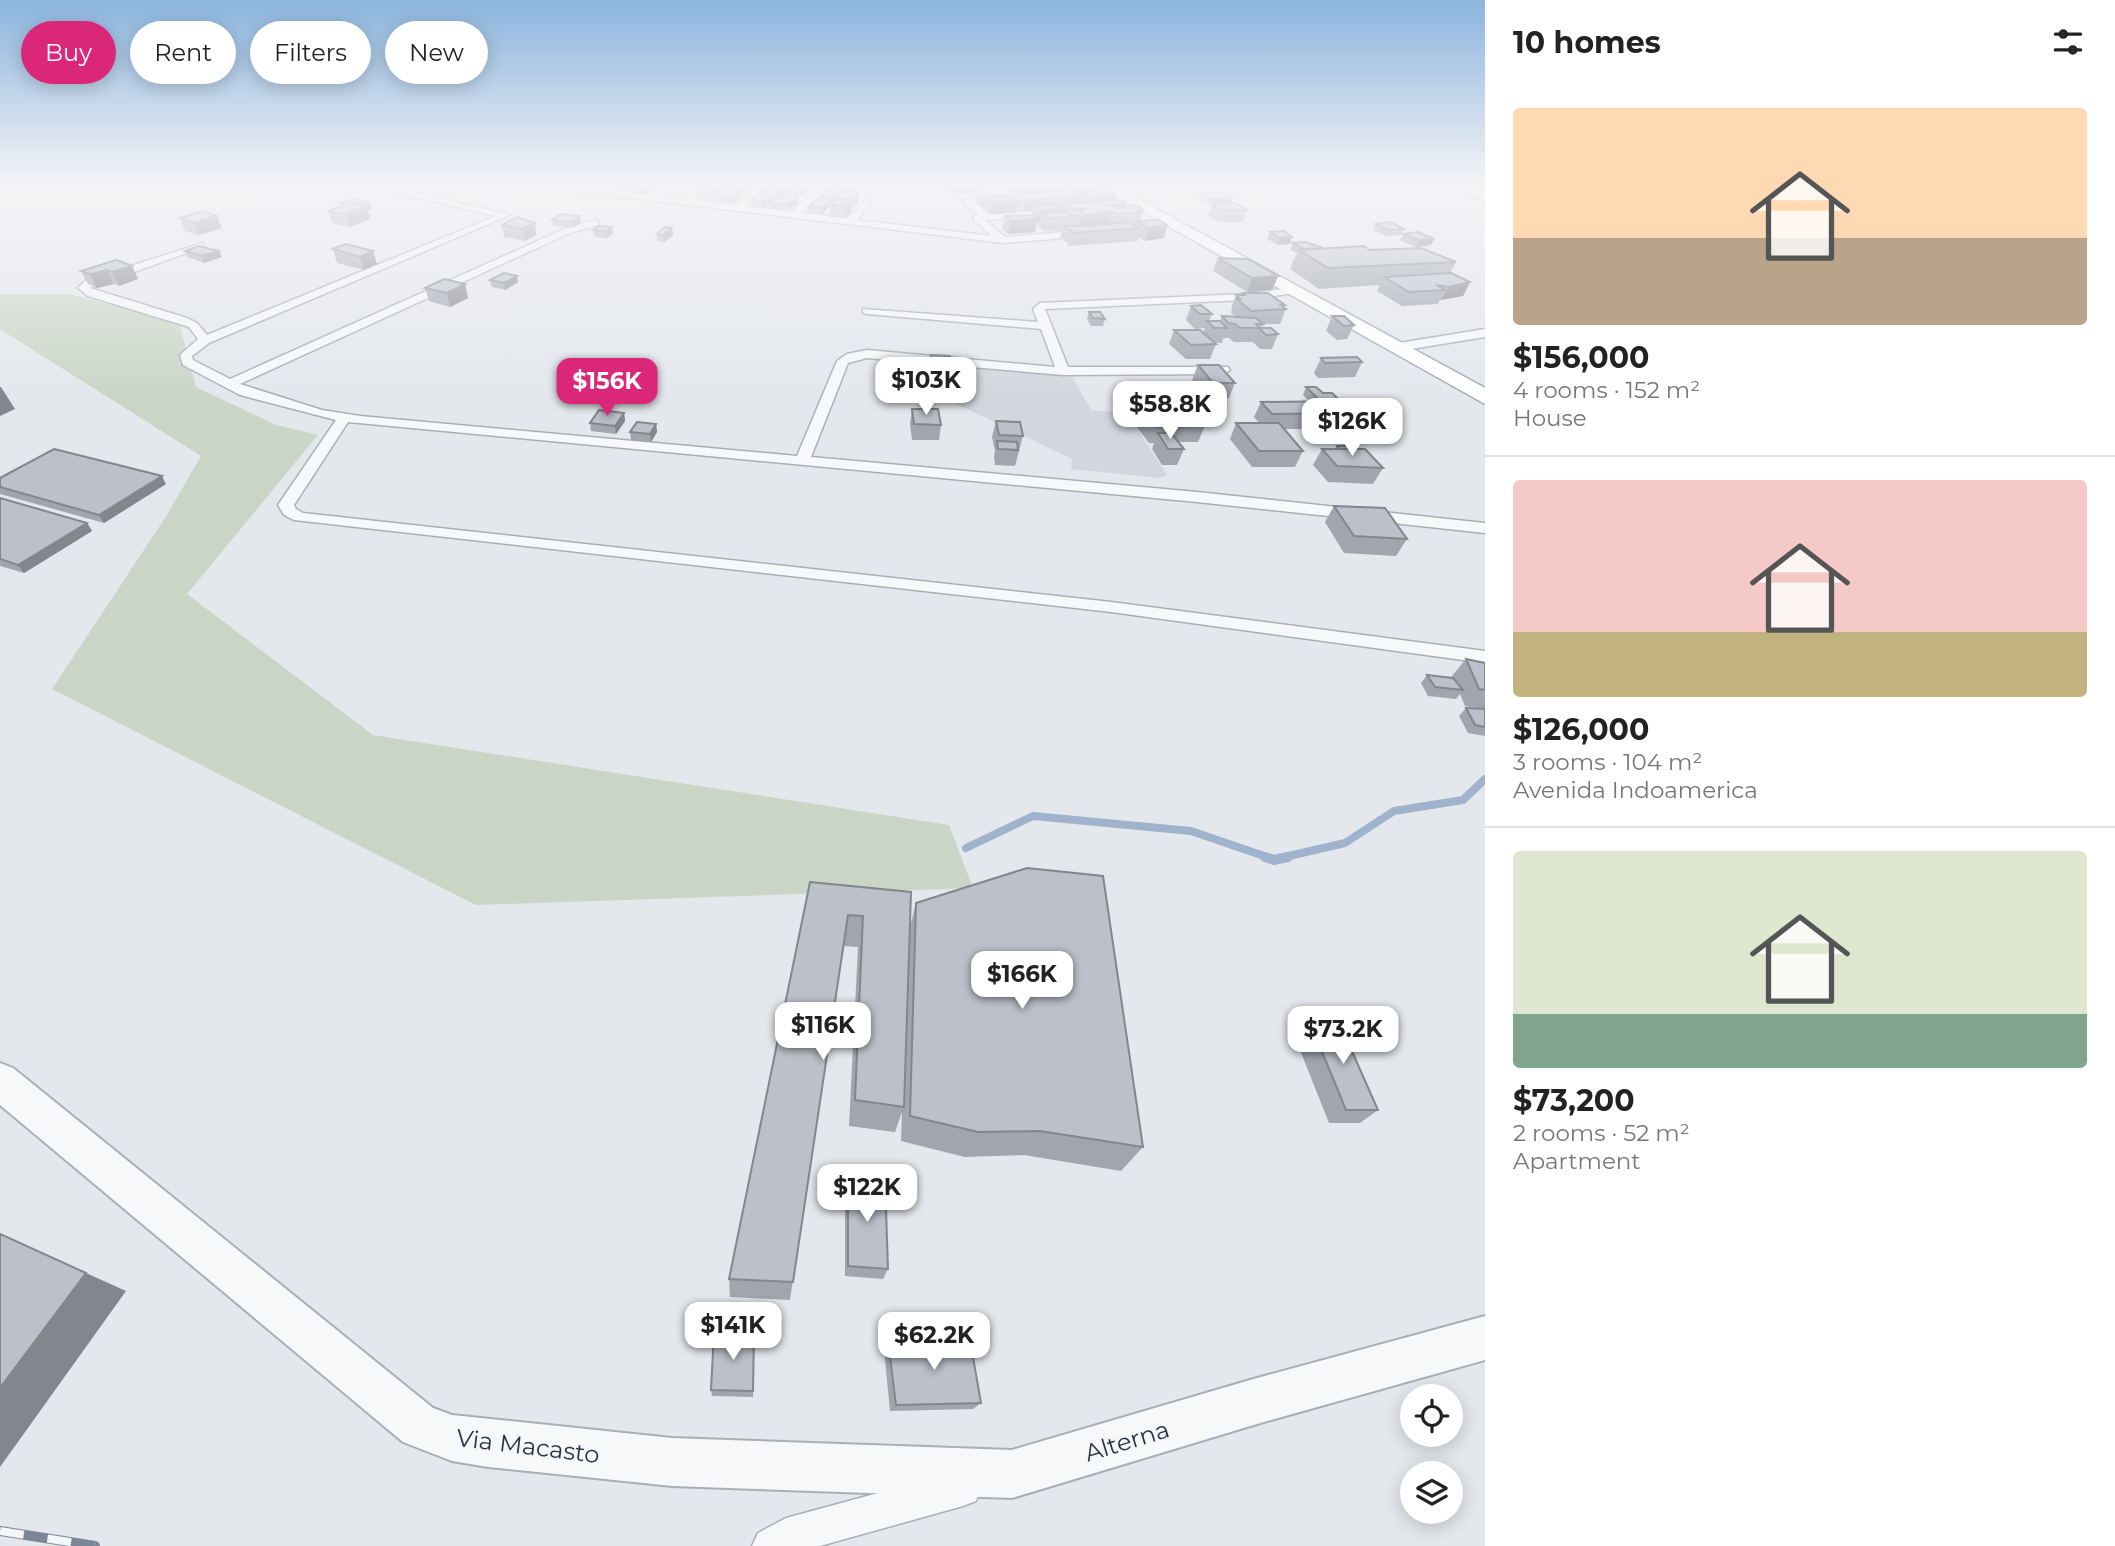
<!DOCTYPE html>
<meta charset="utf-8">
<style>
body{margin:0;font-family:Montserrat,sans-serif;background:#f6f6f6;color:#222;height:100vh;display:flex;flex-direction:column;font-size:26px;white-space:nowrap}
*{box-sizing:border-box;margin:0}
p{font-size:23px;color:#767676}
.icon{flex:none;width:38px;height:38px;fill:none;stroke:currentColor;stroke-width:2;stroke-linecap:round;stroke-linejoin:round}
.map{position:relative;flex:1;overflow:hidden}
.drawer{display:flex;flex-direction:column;background:#fff;width:630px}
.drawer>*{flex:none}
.guide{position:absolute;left:21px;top:21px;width:665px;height:63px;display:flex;gap:14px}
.tools{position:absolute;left:1400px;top:1384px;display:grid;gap:14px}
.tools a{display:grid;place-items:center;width:63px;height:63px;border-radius:50%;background:#fff;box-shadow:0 4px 18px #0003;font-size:35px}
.price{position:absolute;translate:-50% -60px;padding:0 16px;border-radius:14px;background:#fff;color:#222;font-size:23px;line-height:46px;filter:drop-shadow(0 2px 4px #0008)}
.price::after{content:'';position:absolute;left:50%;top:42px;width:21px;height:16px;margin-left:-10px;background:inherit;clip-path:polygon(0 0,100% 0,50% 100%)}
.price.on{background:#db2777;color:#fff}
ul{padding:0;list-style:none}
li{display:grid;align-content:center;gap:14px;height:371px;padding:0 28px}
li+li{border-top:2px solid #e0e0e0}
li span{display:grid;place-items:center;height:217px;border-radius:7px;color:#555}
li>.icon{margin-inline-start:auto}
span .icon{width:126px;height:126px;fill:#fffc;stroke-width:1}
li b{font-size:30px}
h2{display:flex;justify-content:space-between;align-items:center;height:84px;padding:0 28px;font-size:30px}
.tag{padding:0 24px;border-radius:32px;background:#fff;box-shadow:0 4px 18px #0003;font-size:24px;line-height:63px}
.tag.on{background:#db2777;color:#fff}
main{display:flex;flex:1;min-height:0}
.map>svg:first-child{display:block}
.built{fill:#d2d6de}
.green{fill:#c9d6c5}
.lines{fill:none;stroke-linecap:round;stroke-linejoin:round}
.stream-far1{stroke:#9fb4cc;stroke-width:8}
.stream{stroke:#9fb4cc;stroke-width:10}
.minor-casing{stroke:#a9aeb7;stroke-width:3}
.tertiary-casing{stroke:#a9aeb7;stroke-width:4}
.primary-casing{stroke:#a3abb8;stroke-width:3}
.minor{fill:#f7f8fa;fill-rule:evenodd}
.tertiary{fill:#f7f8fa;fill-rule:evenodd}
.primary{fill:#fff;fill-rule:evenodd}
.rail-casing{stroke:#7d8696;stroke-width:10}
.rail{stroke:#f4f6f9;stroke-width:8;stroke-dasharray:24;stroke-linecap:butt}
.wall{fill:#a1a5ae}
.shaded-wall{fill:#83868d}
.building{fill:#bbc0ca;stroke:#83868d;stroke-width:2}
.labels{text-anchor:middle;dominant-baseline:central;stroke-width:5;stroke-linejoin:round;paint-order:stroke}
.near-street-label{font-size:24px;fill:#2b3445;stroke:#f4f6f9}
</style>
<main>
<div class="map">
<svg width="1485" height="1546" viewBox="0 0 1485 1546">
<rect width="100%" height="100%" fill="#e4e7ec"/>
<path class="built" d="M923 365 1071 375 1091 410 1127 413 1167 475 1160 478 1071 469 1072 459 948 400 920 401Z"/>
<path class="green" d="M0 294H69L179 323 196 387 276 425 318 435 187 594 373 735 949 825 973 888 476 905 52 689 167 515 201 456 0 329Z"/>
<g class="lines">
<g class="stream-far1">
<path d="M966 848 1033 816 1191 831 1270 858"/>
<path d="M1280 858 1345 843 1394 811 1463 800 1485 779"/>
</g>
<path class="stream" d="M1265 857 1274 860 1288 857"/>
<g class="minor-casing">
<g id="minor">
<path d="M211 181H226L232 184 228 187Z"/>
<path d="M387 181H396L391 186 510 215 209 343 192 356 193 360 230 379 564 229 595 220 598 221V225L570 233 240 384 322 410 360 416 797 456 837 361 847 354 867 350 1055 367 1041 329 867 314 863 313V309L1038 322 1033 309 1040 303 1245 294 1298 287 1303 290 1302 292 1245 300 1045 309 1068 367H1228L1230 370 1224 374 1063 375 867 358 848 363 811 457 1197 492 1485 523V533L1197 502 348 422 294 505 296 509 303 513 1111 602 1485 651V663L1111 612 294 520 284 515 278 505 336 420 240 395 183 365 180 355 198 339 189 327 88 296 78 288 86 280 203 243V247L90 288 187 318 197 323 207 335 496 216 381 189V185Z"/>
<path d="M512 181H536L683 199 708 181H717L693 200 736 205 766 181H775L746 206 791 212 826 183 829 188 801 213 848 218 866 200 870 203 857 220 992 236 974 220V216L979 215 965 204V200L1006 197V201L1003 202 976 204 989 214 1093 207 1098 210 1093 213 985 220 1005 237 1087 230 1092 233 1087 236 1003 243 516 184Z"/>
<path d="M1440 181H1451L1485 195V201Z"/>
<path d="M1485 329V337L1399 351 1393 347 1399 343Z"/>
<path d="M963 1470 976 1475 981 1488 976 1501 963 1506 820 1546H752L758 1533 786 1518Z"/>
</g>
</g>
<g class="tertiary-casing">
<path id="tertiary" d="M0 1063 13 1068 433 1408 452 1415 672 1438 1012 1450 1257 1378 1485 1316V1360L1257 1424 1012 1498 672 1486 488 1467 452 1461 403 1442 0 1105Z"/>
</g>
<g class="primary-casing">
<path id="primary" d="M1088 181H1105L1485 388V404Z"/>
</g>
<use href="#minor" class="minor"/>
<use href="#tertiary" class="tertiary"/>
<use href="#primary" class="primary"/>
<g class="rail-casing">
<path id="rail" d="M0 1531 95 1546"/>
</g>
<use href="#rail" class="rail"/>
</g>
<g class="wall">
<path d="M562 181H580L573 185 562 183Z"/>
<path d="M582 181H606L596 188 583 186Z"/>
<path d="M616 181H660L658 182V186L646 194 630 192 629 187 623 192 613 189 612 183Z"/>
<path d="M735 181 709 201 696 199V193L709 185V183Z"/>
<path d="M754 181V186L742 194V196L733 203H718V197Z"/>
<path d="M767 181 792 184 790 185V190L814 186 807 189V193L798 197V203L787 210 769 209 770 204 763 209 752 206V200L763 192V190L767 186Z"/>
<path d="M938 181H983L981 192 955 194Z"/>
<path d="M1099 182 1114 200 1125 207 1143 209 1140 221 1167 225 1164 238 1145 241 1139 237 1138 241 1068 246V243L1060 238 1062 230 1044 231 1038 226 1039 222 1037 223 1035 232 1008 234 1002 229 1005 216 1031 215 1032 211 1023 212 1017 208 1018 204 1016 213 990 214 985 210V207H981L976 203 977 197 1009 196 1011 189 1042 191V194H1043L1045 186Z"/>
<path d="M847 184 846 190 838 198H843L844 193 859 191 858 203 854 207 852 206 851 212 845 218 829 217 830 206 821 215 808 213 809 207 819 198 820 196 830 189V187Z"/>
<path d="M1201 193 1232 203 1247 210 1243 222H1218L1208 216 1212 206 1199 199Z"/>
<path d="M340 203 372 209 368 210 370 219 349 227 332 223 328 211 340 206Z"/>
<path d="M180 218 222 228 199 235 185 231Z"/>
<path d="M552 220 581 222 573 228 553 226Z"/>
<path d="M535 223 536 235 525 241 504 237 502 225Z"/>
<path d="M1376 224 1404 229 1401 235 1386 236 1373 230Z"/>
<path d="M612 227 613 233 607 238 594 237 593 230Z"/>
<path d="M672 228 673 235 664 242 657 241V234Z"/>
<path d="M1270 232 1290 244 1278 245 1267 239Z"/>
<path d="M1404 234 1434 239 1431 245 1416 247 1400 240Z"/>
<path d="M1293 243 1323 248 1370 250 1456 262 1450 273 1470 282 1463 296 1440 300 1438 304 1402 306 1377 291 1380 285 1319 289 1290 269 1297 253 1290 250Z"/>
<path d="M333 249 373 251 377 264 364 270 337 263Z"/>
<path d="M185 251 222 257 204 263 187 257Z"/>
<path d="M1218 258 1278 276 1272 290 1247 292 1213 271Z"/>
<path d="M132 266 138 279 119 286 114 284 97 288 88 284 81 271Z"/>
<path d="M517 276 518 282 505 290 492 287 490 280Z"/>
<path d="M465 284 468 298 450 307 429 301 425 288Z"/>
<path d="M1243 293 1285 305 1284 308 1286 309 1280 324H1263L1262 328 1278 334 1272 349H1260L1253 342 1255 339 1253 342H1234L1229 338H1223L1222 343H1214L1216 344 1210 359H1186L1169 344 1174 330 1203 332 1205 328 1195 329 1186 320 1191 306 1212 314 1209 321H1220L1222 316H1235L1231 313 1232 310 1231 309 1236 295H1243Z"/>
<path d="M1089 312 1105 319 1103 326H1091L1087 319Z"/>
<path d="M1332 316 1354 325 1347 339 1337 340 1326 331Z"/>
<path d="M931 355 950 384 947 399 928 398 929 369Z"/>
<path d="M1321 358 1362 362 1355 377 1318 378 1314 373Z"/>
<path d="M1198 365 1235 383 1229 398H1207L1192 380Z"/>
<path d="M1306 387 1323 393 1341 402V403L1351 413 1343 429H1285L1303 451 1295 467H1252L1230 439 1236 423H1259L1254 417 1261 402 1309 401 1303 395Z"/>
<path d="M1138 407 1205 426 1198 442H1179L1184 449 1177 465H1162L1152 449 1154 443H1149L1133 422Z"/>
<path d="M912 409 941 425 939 440H912L910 424Z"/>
<path d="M624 413 625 421 616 434 591 431 590 423Z"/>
<path d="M996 421 1023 436 1015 466 995 465 994 457 995 451 992 437Z"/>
<path d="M656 424 657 432 651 442 631 440 630 432Z"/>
<path d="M1337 446 1357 449 1383 468 1373 484 1328 482 1313 465 1322 449H1335Z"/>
<path d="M0 478 166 484 104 523 0 494Z"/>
<path d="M0 498 87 523 92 531 24 573 0 566Z"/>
<path d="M1334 506 1407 539 1396 556 1344 553 1325 522Z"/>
<path d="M1466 659 1485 663V736L1468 733 1459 716 1466 708H1476L1465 706 1460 694 1456 699 1428 696 1421 683 1427 675 1453 678 1452 676Z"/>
<path d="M810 882 910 927 916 903 1143 1147 1121 1171 1024 1155 965 1157 901 1141 902 1112 895 1132 849 1126 858 947 843 946 790 1300 730 1297 729 1279Z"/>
<path d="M1309 1020 1378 1110 1360 1123H1329L1294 1035Z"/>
<path d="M848 1177 888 1269 883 1279 845 1276V1189Z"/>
<path d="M754 1333 753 1397 712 1396 711 1390Z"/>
<path d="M888 1341 981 1403 973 1409 890 1411 884 1349Z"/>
</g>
<g class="shaded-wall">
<path d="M596 181H606L596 188 595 182Z"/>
<path d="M630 181H636V183L629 186V187L623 192 622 186Z"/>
<path d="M652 181H660L658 182V186L646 194 645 188Z"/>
<path d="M727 181H735L709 201V195Z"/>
<path d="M754 181V186L742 194V196L733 203V197L736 189Z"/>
<path d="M786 181H792V184L790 185V190L785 194Z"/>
<path d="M814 181V186L807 189V193L798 197V203L787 210V204L790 196 803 185Z"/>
<path d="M957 181H983L981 192 955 194Z"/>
<path d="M1139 181H1167L1138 184Z"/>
<path d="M847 184 846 190 821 215V208Z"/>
<path d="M785 188V194L772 203H770V204L763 209V202Z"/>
<path d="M1096 188 1094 195 1116 193 1113 204 1126 203 1124 213 1112 211 1108 223 1078 228 1081 216 1090 207 1093 195 1087 190 1081 208 1067 204 1066 209 1060 210 1058 217 1041 214 1039 222 1037 223 1035 232 1008 234 1010 221 1037 219 1038 210 1033 207 1032 211 1023 212 1026 200 1053 198 1050 209H1057L1060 198 1074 190Z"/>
<path d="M859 191 858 203 854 207 855 195Z"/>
<path d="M1233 198 1231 204H1212L1211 206 1213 200Z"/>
<path d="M852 200 851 212 845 218 846 205Z"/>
<path d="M1019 200 1016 213 990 214 993 202Z"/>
<path d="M982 201H987L985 207H981Z"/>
<path d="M371 203 372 209 368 210 370 219 349 227 346 214 357 207Z"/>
<path d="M217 216 222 228 199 235 194 223Z"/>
<path d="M580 216 581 222 573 228 572 222Z"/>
<path d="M535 223 536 235 525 241 523 229Z"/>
<path d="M1167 225 1164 238 1145 241 1148 228Z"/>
<path d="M612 227 613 233 607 238 606 232Z"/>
<path d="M672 228 673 235 664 242 663 235Z"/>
<path d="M1292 237 1290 244 1278 245 1280 238Z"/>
<path d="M1434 239 1431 245 1416 247 1419 240Z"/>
<path d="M219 251 222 257 204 263 202 256Z"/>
<path d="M373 251 377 264 364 270 360 257Z"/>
<path d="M132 266 138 279 119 286 112 272Z"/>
<path d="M107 270 114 284 97 288 90 274Z"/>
<path d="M517 276 518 282 505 290 504 283Z"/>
<path d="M1278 276 1272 290 1247 292 1252 278Z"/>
<path d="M1470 282 1463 296 1441 300 1449 287Z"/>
<path d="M465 284 468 298 450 307 447 293Z"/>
<path d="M0 387H1L15 409 0 416Z"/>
<path d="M624 413 625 421 616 434 615 426Z"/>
<path d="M656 424 657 432 651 442 650 434Z"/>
<path d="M162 476 166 484 104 523 99 515Z"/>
<path d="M87 523 92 531 24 573 18 565Z"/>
<path d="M86 1273 126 1291 0 1467V1388Z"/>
</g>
<g class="building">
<path d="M616 181H630L622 186 612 183Z"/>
<path d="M638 181H656L645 188 629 186Z"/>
<path d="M713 181H727L709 195 696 193 707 186 716 184 709 183Z"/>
<path d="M739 181H753L745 187 736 189 742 190 733 197H718Z"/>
<path d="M800 181H814L803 185 801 186 807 187 790 196 798 197 787 204 770 203 775 198 779 199Z"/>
<path d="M1099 182 1116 193 1093 195 1087 190H1098L1096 188 1074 190 1084 196 1060 198 1051 192 1067 191 1051 190 1045 186Z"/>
<path d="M835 183 847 184 821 208 809 207 817 199 826 197 820 196 828 189 835 190 837 188 830 187Z"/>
<path d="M767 186 785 188 763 202 752 200 761 192 771 191 763 190Z"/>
<path d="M1037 187 1042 191 1016 193 1011 189Z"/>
<path d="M848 190 859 191 855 195 844 193Z"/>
<path d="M1221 192 1233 198 1213 200 1201 193Z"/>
<path d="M1031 193 1048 194 1053 198 1026 200 1020 196Z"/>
<path d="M1001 195 1004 197 987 198V201H982L977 197Z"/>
<path d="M1013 196 1019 200 993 202 987 198Z"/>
<path d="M838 198 852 200 846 205H830Z"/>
<path d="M353 199 371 203 363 205 350 203 345 205 340 203Z"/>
<path d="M1121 200 1126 203 1108 205 1121 208 1137 205 1143 209 1138 210 1142 212 1116 214 1112 211 1081 216 1070 215 1064 210 1083 212 1080 209H1087L1072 208 1067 204Z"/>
<path d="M350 203 367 206 346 214 328 211Z"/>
<path d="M1235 203 1247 210H1222L1212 204Z"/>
<path d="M1055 205 1060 209 1038 210 1033 207Z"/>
<path d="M203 211 217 216 194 223 180 218Z"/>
<path d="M1066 212 1072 217 1047 218 1041 214Z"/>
<path d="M560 214 580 216 572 222 552 220Z"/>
<path d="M1032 215 1037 219 1010 221 1005 216Z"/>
<path d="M517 217 535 223 523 229 502 225Z"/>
<path d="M1159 220 1167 225 1148 228 1136 221Z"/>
<path d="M1126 222 1141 228 1071 233V230L1063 226H1091Z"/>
<path d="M1391 222 1404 229 1389 230 1376 224Z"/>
<path d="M599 226 612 227 606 232 593 230Z"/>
<path d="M665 227 672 228 663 235 657 234Z"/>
<path d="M1284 231 1292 237 1280 238 1270 232Z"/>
<path d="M1418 232 1434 239 1419 240 1404 234Z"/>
<path d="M1305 242 1323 248 1304 249 1293 243Z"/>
<path d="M346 244 373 251 360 257 333 249Z"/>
<path d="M199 246 219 251 202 256 185 251Z"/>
<path d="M1364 246 1370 250 1421 248 1456 262 1328 268 1299 250Z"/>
<path d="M1218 258 1248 259 1278 276 1252 278Z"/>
<path d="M116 260 132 266 112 272 107 270 90 274 81 271Z"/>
<path d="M504 273 517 276 504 283 490 280Z"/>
<path d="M1451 273 1470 282 1449 287 1436 285 1445 290 1409 292 1384 277Z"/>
<path d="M444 279 465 284 447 293 425 288Z"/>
<path d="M1243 293H1268L1285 305H1281L1286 309 1251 311 1237 299H1240L1236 295H1245Z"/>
<path d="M1201 305 1212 314H1200L1191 306Z"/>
<path d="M1089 312H1100L1105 319 1093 318Z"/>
<path d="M1222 316 1256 318 1263 324H1256L1259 328H1240L1235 324 1228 323Z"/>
<path d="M1332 316H1344L1354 325 1344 326Z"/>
<path d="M1207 321H1220L1227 328H1214Z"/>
<path d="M1259 328H1271L1278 334 1266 335Z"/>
<path d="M1174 330H1200L1216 344 1191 345Z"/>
<path d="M931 355 950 356V384L930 383Z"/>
<path d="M1357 357 1362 362 1325 363 1321 358Z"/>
<path d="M1198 365H1219L1235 383H1213Z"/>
<path d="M1306 387H1316L1323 393H1332L1341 402 1320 401Z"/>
<path d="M1339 401 1351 413 1272 414 1261 402Z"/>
<path d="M1189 406 1205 426 1155 427 1138 407Z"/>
<path d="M912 409H938L941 425 914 424Z"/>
<path d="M599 410 624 413 615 426 590 423Z"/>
<path d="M996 421 1020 422 1023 436 999 435Z"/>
<path d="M637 422 656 424 650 434 630 432Z"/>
<path d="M1236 423H1279L1303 451H1259Z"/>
<path d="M1158 433H1171L1184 449H1168Z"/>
<path d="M997 441 1017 442 1018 450 998 449Z"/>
<path d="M1337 446H1354L1357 449H1339Z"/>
<path d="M54 449 162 476 99 515 0 487V478Z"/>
<path d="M1322 449H1365L1383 468 1337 466Z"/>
<path d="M0 498 87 523 18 565 0 559Z"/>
<path d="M1334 506 1385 508 1407 539 1354 536Z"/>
<path d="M1466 659 1485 663V690L1479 689Z"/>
<path d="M1427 675 1453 678 1463 690 1435 687Z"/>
<path d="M1466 708 1485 709V727L1475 725Z"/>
<path d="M1027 868 1103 876 1143 1147 1040 1131 978 1132 910 1116 916 903Z"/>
<path d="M810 882 911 892 904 1107 855 1100 863 916 848 915 793 1282 729 1279Z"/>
<path d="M1309 1020 1339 1022 1378 1110H1346Z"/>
<path d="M848 1177 885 1180 888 1269 848 1266Z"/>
<path d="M0 1234 86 1273 0 1388Z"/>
<path d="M714 1332 754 1333 753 1391 711 1390Z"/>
<path d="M970 1340 981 1403 896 1405 888 1341Z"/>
</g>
<linearGradient id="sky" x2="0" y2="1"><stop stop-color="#8bb4dd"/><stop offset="0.46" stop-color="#f3f4f6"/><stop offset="1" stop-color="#f3f4f6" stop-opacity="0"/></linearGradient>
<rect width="1485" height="397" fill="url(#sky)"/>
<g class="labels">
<g class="near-street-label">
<text transform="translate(1127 1441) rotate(-17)">Alterna</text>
<text transform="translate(528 1446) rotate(7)">Via Macasto</text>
</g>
</g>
</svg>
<div class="tools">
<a><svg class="icon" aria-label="locate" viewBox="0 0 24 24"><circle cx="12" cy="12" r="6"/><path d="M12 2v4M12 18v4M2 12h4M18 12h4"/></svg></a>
<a><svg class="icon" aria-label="layers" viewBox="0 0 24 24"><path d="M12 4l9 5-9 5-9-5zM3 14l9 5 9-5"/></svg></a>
</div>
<b class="price" style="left:926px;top:417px">$103K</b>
<b class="price on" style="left:607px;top:418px">$156K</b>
<b class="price" style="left:1170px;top:441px">$58.8K</b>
<b class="price" style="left:1352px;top:458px">$126K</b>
<b class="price" style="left:1022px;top:1011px">$166K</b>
<b class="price" style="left:823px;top:1062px">$116K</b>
<b class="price" style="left:1343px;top:1066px">$73.2K</b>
<b class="price" style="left:867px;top:1224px">$122K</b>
<b class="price" style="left:733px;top:1362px">$141K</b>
<b class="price" style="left:934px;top:1372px">$62.2K</b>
<div class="guide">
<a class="tag on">Buy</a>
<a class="tag">Rent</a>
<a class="tag">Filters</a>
<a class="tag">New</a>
</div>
</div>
<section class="drawer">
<h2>10 homes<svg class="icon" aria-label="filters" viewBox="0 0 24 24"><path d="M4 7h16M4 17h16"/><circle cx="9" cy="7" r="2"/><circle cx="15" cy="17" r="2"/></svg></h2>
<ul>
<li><span style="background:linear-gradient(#ffd9b3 60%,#b9a48a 0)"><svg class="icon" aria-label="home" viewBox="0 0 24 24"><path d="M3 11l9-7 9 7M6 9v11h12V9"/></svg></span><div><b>$156,000</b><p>4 rooms · 152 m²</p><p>House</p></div></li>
<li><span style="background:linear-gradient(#f6c9c9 70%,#c2b280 0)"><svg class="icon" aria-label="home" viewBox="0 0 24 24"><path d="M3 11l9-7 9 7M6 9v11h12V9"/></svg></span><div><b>$126,000</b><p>3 rooms · 104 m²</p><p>Avenida Indoamerica</p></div></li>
<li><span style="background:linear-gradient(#dfe7d0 75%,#7fa58c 0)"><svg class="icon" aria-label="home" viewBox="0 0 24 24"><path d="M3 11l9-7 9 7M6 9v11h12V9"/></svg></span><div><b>$73,200</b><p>2 rooms · 52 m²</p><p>Apartment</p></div></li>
</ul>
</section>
</main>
